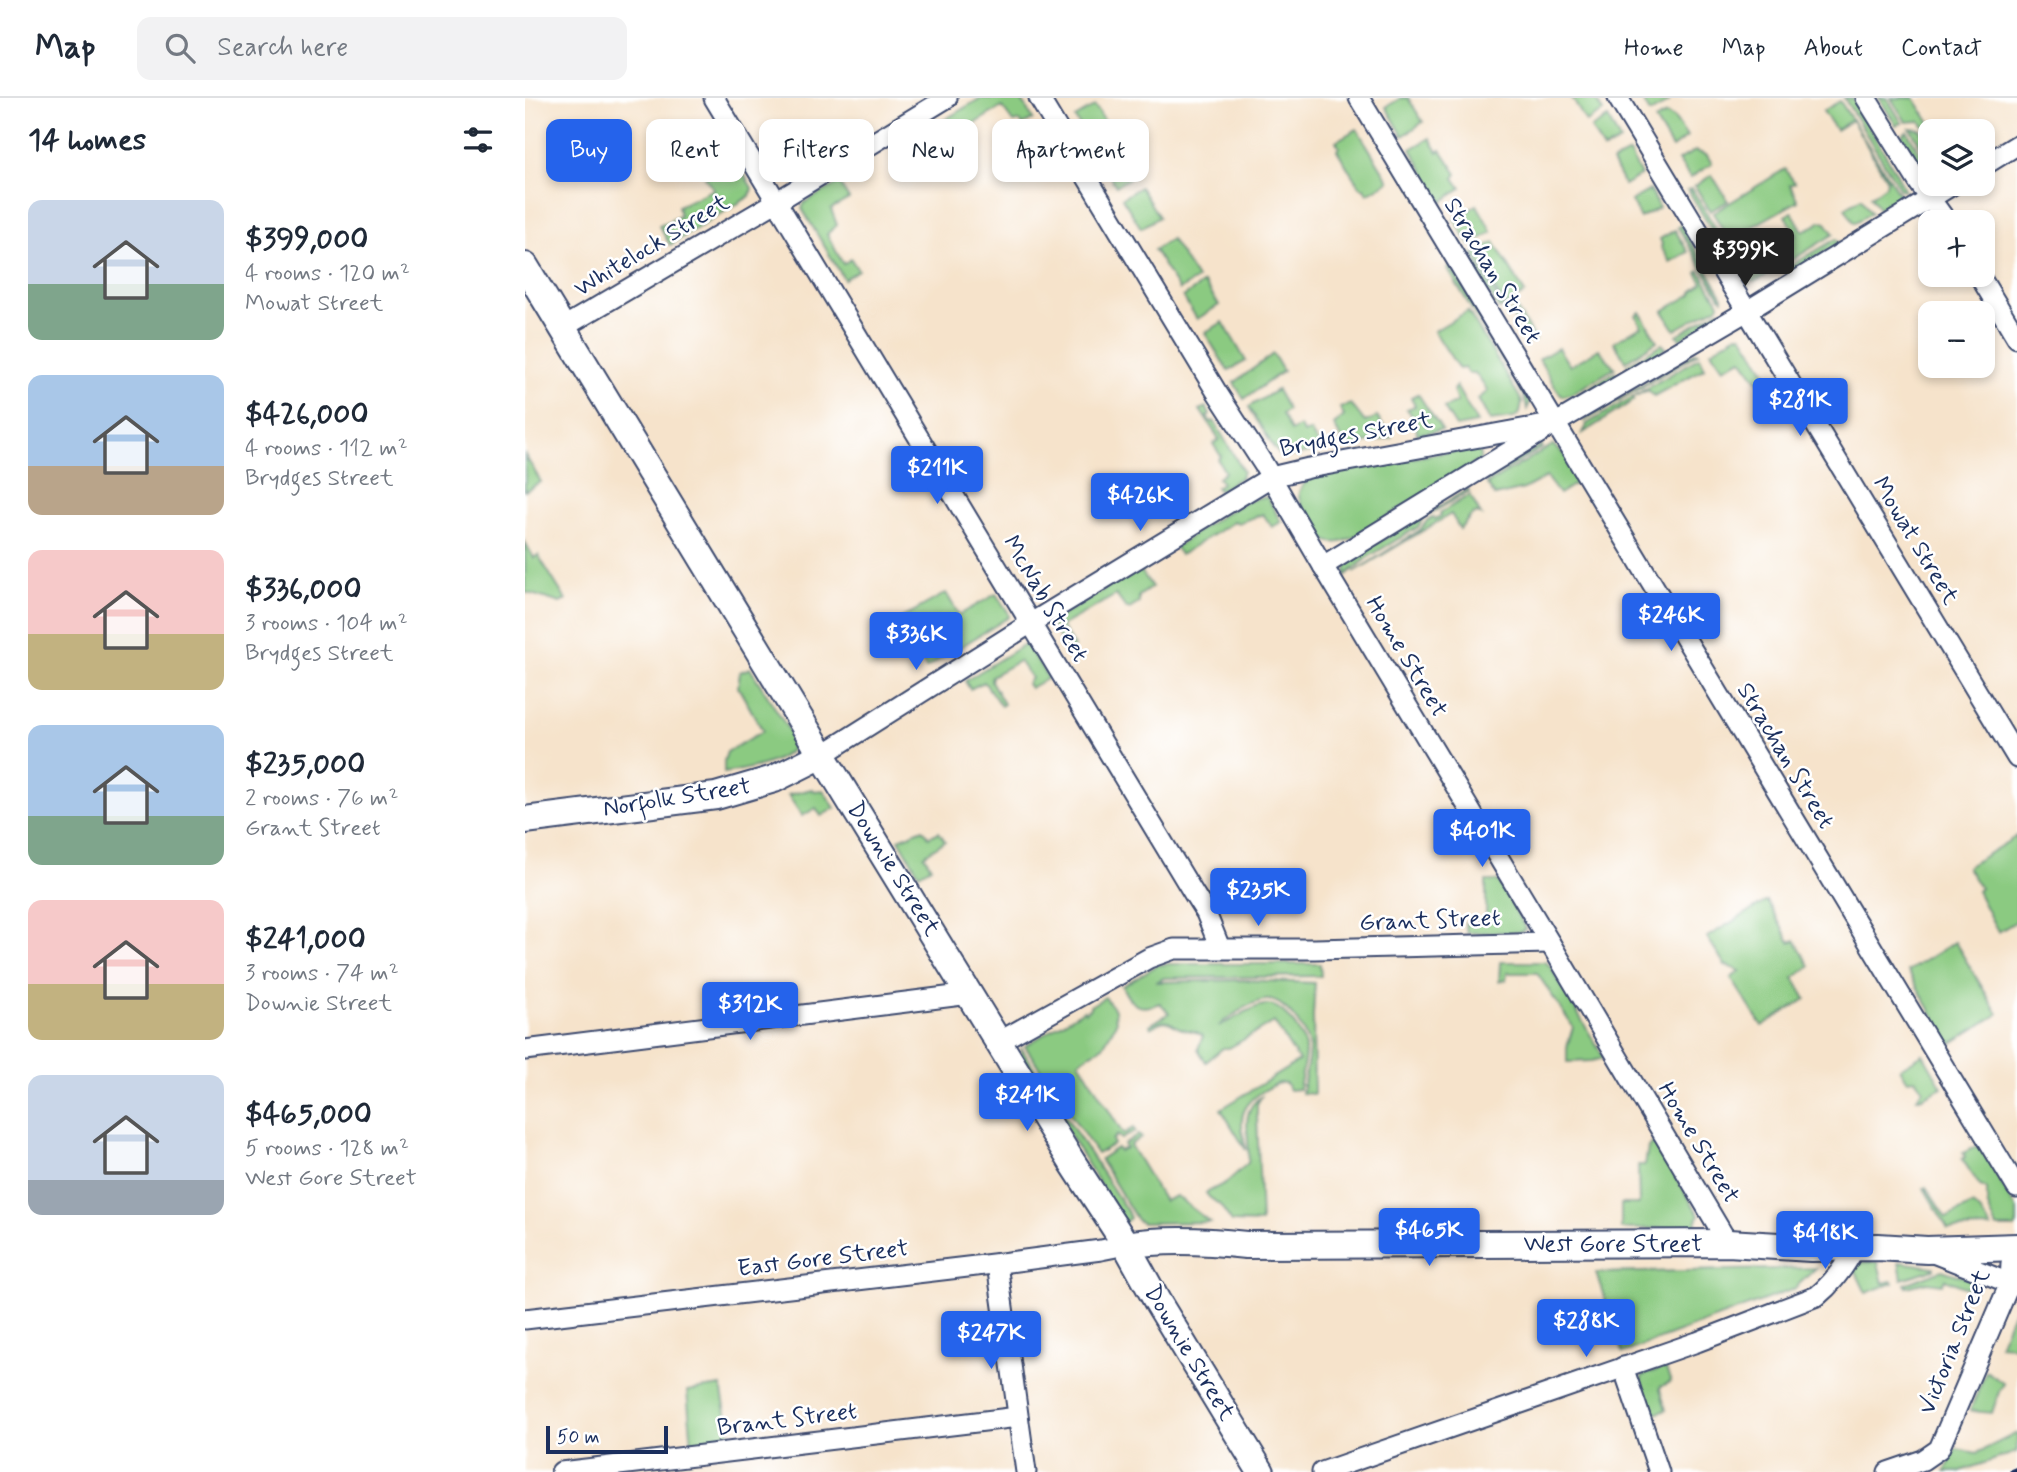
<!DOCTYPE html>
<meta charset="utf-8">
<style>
body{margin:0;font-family:Mynerve,sans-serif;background:#f2f2f3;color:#1f2937;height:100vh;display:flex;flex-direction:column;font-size:26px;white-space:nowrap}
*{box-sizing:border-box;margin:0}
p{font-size:23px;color:#747a83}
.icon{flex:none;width:38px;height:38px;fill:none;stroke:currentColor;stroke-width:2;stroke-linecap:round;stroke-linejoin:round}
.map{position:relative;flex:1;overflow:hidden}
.sheet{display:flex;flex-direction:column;background:#fff;width:525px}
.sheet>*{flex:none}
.guide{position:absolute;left:21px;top:21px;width:665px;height:63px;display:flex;gap:14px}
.tools{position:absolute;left:1393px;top:21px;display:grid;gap:14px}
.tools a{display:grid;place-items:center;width:77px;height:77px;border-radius:14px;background:#fff;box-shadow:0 4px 10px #0003;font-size:35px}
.scale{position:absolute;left:21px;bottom:18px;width:122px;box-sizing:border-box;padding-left:7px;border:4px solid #1b2f5e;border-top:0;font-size:19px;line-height:24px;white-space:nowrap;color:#1b2f5e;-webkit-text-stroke:5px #fff;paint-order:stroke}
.price{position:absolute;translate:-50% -60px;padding:0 16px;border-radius:7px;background:#2563eb;color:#fff;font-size:23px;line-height:46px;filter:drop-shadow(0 2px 4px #0008)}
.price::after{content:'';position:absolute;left:50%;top:42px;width:21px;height:16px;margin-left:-10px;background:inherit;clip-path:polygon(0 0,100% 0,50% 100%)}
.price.current{background:#222;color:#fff}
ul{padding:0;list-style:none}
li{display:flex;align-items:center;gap:21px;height:175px;padding:0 28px}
li span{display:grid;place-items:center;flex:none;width:196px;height:140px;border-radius:14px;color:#555}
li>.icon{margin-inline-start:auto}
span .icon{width:84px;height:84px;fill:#fffc;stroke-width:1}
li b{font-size:30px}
h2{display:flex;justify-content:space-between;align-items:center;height:84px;padding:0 28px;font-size:30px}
.pill{padding:0 24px;border-radius:14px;background:#fff;box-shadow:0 4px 10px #0003;font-size:24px;line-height:63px}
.pill.current{background:#2563eb;color:#fff}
header{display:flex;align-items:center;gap:42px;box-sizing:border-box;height:98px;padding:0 35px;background:#fff;border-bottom:2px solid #e0e1e3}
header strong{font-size:33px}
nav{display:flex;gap:38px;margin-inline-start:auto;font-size:24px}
.search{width:490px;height:63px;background:#f2f2f3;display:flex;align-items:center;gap:18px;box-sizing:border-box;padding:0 24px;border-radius:14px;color:#747a83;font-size:26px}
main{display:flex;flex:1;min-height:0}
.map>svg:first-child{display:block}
.green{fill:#8bca81;stroke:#537c70;stroke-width:2}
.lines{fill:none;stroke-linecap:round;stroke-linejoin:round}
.street-casing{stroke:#3c4a6e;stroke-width:23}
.secondary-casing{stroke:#3c4a6e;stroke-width:30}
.street{stroke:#fff;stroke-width:19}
.secondary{stroke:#fff;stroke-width:26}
.rail{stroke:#1b2f5e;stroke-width:5;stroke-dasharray:10 5;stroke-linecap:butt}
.labels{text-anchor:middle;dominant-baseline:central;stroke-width:5;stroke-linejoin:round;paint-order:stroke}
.street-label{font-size:24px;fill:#1b2f5e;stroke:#fff}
</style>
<header>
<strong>Map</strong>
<div class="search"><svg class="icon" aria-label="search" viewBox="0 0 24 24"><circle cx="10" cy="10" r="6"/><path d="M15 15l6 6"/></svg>Search here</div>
<nav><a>Home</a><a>Map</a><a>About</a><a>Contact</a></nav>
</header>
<main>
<section class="sheet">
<h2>14 homes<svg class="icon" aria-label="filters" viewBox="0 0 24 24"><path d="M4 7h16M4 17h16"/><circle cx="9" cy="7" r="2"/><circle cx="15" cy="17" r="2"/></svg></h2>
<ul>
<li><span style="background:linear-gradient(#c9d6e8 60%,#7fa58c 0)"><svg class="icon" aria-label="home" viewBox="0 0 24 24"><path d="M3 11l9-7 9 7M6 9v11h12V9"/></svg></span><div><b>$399,000</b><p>4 rooms · 120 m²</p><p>Mowat Street</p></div></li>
<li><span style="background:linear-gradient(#a9c7e8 65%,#b9a48a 0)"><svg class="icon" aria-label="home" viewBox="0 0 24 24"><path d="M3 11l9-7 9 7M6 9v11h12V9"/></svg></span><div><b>$426,000</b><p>4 rooms · 112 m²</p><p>Brydges Street</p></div></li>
<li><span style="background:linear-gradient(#f6c9c9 60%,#c2b280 0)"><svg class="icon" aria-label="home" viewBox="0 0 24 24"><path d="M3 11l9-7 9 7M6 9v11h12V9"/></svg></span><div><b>$336,000</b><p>3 rooms · 104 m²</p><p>Brydges Street</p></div></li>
<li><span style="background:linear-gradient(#a9c7e8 65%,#7fa58c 0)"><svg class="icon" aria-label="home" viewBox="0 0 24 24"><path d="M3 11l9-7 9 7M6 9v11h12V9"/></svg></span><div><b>$235,000</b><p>2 rooms · 76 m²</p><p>Grant Street</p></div></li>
<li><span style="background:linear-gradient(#f6c9c9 60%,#c2b280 0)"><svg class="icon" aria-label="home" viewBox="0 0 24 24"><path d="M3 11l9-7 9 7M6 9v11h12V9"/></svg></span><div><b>$241,000</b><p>3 rooms · 74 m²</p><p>Downie Street</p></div></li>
<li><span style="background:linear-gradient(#c9d6e8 75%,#9aa5b1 0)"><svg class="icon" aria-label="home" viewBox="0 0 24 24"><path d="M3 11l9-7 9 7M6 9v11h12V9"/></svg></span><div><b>$465,000</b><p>5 rooms · 128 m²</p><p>West Gore Street</p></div></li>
</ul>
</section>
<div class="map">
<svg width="1492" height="1374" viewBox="0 0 1492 1374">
<rect width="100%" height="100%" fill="#fff"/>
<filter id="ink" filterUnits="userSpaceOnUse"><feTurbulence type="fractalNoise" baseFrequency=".0143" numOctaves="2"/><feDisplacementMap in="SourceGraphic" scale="14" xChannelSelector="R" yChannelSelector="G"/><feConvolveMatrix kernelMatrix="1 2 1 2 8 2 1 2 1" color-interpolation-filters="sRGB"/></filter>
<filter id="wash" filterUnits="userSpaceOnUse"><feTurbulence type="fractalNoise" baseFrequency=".00686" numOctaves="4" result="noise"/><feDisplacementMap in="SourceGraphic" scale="28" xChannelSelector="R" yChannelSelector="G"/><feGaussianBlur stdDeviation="1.57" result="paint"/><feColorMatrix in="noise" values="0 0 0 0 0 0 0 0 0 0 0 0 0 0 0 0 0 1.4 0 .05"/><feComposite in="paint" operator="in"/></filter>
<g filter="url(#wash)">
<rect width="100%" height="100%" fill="#f6e3cb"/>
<g class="green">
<path d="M456 0H495L508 21 498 27 494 23 488 24 477 9 430 37 423 29 411 37 417 48 404 51 400 57 389 40Z"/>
<path d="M876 0H883L898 24 878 38 861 9Z"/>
<path d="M1047 0H1070L1078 14 1061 24Z"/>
<path d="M1116 0H1139L1144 4 1125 15Z"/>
<path d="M1319 0H1327L1372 76 1380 93 1375 91Z"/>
<path d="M1354 0H1362L1377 25 1371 27Z"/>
<path d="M1366 0H1389L1410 33H1405V38L1395 23 1381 24Z"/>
<path d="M1315 3 1374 96 1373 99 1354 111 1346 98 1361 87 1362 82 1327 22 1311 32 1298 13Z"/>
<path d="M570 8 587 35 567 48 550 20Z"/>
<path d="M1142 16 1149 20 1162 39 1147 50 1130 22Z"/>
<path d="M1083 20 1095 43 1078 52 1066 30Z"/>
<path d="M1385 30 1395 31 1405 47V63Z"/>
<path d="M832 31 864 83 842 96 839 90H835L812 52 814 49 811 43Z"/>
<path d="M1382 33 1405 72V78L1401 74 1377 37Z"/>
<path d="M905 40 913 54 916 52 932 76 929 80 936 90 917 104 886 51Z"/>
<path d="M199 42 227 90 225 98 145 147 134 128 155 118 153 108 189 91 180 80 185 77 174 58Z"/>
<path d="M1170 53 1182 57 1187 66 1165 80 1153 62Z"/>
<path d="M883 54 915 106 911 108 879 56Z"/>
<path d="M1104 55 1116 77 1099 87 1087 64Z"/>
<path d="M601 58 612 76 591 88 580 71Z"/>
<path d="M1260 71 1270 85 1265 87 1273 103 1216 135 1219 142 1208 148 1188 115Z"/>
<path d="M1187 77 1203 103 1185 113 1170 88Z"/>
<path d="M314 85 324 101 306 111 312 127 302 136 318 166 326 161 333 172 319 181 277 111 279 105Z"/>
<path d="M615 89 634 119 616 130 597 100Z"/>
<path d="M1167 91 1224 185 1223 187 1218 182 1204 161 1163 92Z"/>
<path d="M1125 92 1134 110 1115 120 1106 103Z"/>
<path d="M1336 100 1346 115 1329 125 1320 110Z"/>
<path d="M952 107 967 134 945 147 929 121Z"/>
<path d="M1267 114 1278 133 1293 126 1295 123 1301 125 1309 136 1257 168 1250 154 1261 147 1272 136 1260 118Z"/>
<path d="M1156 127 1198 199V201L1195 199 1153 129Z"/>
<path d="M1150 132 1163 154 1145 164 1136 149 1137 146 1135 141Z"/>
<path d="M646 141 672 181 654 192 629 152Z"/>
<path d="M1311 141 1314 145 1264 176 1260 171Z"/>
<path d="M969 144 1000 195 980 208 949 156Z"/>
<path d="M1222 146 1231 160 1234 159 1245 176 1229 184 1226 183 1210 152Z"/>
<path d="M946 157 978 209 974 211 942 159Z"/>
<path d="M926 169 1003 298 1005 305 1002 311 999 298 922 170Z"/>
<path d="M1175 173 1194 205 1193 208 1150 232 1138 213 1167 196V194L1178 185 1172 175Z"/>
<path d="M679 185 694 207 672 221 658 199Z"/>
<path d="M991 210 1010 242 1004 245 985 214Z"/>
<path d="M1194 212H1196L1194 217 1155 241 1152 237Z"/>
<path d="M943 213 995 300 997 305 995 315 989 320 965 323 953 301 963 293 950 275H943L939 270 934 271 909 233Z"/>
<path d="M1115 214 1132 243 1101 263 1089 244 1116 228 1111 217Z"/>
<path d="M698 224 721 263 703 273 680 235Z"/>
<path d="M1212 237H1217L1221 243 1254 295 1244 299 1217 261 1198 270 1186 253Z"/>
<path d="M1137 246 1141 250 1107 271 1102 267Z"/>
<path d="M1033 250 1045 268 1074 251 1090 270 1046 296 1037 298 1030 289 1014 261Z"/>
<path d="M1171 254 1173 255 1058 324 1064 318Z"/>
<path d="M748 256 758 273 719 301 709 285Z"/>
<path d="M1175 259 1180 270 1129 298 1123 292 1108 299 1109 302 1058 335 1062 326Z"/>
<path d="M1090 274 1092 280 1046 305H1040Z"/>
<path d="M931 288 952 325 931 329 919 310 932 304 928 292Z"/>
<path d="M752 292 763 312 757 316 766 333 775 328 778 335 785 333 798 353 757 359 749 350 724 309Z"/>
<path d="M893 296 917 332 892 336 891 323 882 311 890 308 886 299Z"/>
<path d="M826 306 840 324 852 319 867 340 820 349 809 327 819 318 815 310Z"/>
<path d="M681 309 685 317 682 319 686 324 689 323 718 373 716 379 694 393 691 389 697 385 693 380 700 374 693 362 696 358 688 346 694 341 675 312Z"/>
<path d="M1017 347V350L961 383 960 380Z"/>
<path d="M1028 347 1041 358 1056 382 1034 396 1021 379 999 391 970 398 962 386Z"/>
<path d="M952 351 955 356V362L827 440C818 444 809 447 800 442 790 437 772 405 774 394 776 388 780 385 784 381L908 356Z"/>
<path d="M0 357 16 384 0 393Z"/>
<path d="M943 391 944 393 898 420 893 429 845 458 820 478 822 468 834 456Z"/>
<path d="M945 397 956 417 952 415 946 418 935 431 926 416 829 474 895 432 902 423 908 419 910 421 916 418 915 415Z"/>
<path d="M737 399 743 400 756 424 747 429 738 416 713 425 710 423 655 457 650 449C672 435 712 403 737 399Z"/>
<path d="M0 444 9 460 13 457 41 502 35 505 0 494Z"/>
<path d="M614 470 627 489 614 498V505L604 511 600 509 591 497 536 528 549 549 543 554 528 530V523Z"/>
<path d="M421 495 434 517 471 496 483 514 484 519 401 570 373 522Z"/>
<path d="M498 547 503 548 523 580 505 590 502 586 506 580 494 563 467 578 466 583 479 606 476 608 459 584 445 591 440 583Z"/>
<path d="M225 570 270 642 269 649C254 667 222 671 199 675V663L202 654 238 633 213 589 215 574Z"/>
<path d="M287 691 288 693 298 692 310 710 296 718 291 710 277 718 263 697Z"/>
<path d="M398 731 404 739 414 734 420 743 399 757 406 769 394 776 374 741Z"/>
<path d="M1492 738V823L1473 834 1452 793 1455 790 1442 769Z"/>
<path d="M961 783H973L1001 831 996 834 942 835 940 825 961 823Z"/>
<path d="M1242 803 1265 844 1270 842 1285 868 1269 880 1281 901 1237 928 1206 880 1215 873 1200 867 1182 839Z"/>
<path d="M1430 844 1473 916 1425 946 1383 873Z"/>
<path d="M975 864H1020L1025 868 1079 960 1067 963 1042 964V949L1048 929 1012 875H982L981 882 974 883Z"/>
<path d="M642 866H795L796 878 639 880 631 884 719 882 790 885 788 917 789 996 777 995C779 981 784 965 784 951 783 935 762 904 744 902 729 901 711 916 699 923L695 927C709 923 723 909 739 907 757 903 780 937 780 952 780 965 776 978 774 991L764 992 761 985C752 984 748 988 740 992 712 1009 715 1023 721 1052L696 1011 774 963 749 924 704 950H698L681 964 673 951 678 938C671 932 666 933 657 931 650 929 644 921 636 924 632 925 629 928 626 930L625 927 644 915 635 905C615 913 606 909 597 888L633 867Z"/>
<path d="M580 899 590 912 591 925 578 948 554 963 598 1036 608 1030 610 1033 596 1041 592 1037 587 1042 589 1046 572 1056 500 948 559 912 560 914 565 910V908Z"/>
<path d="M496 950 602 1113 605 1120 599 1125 496 958Z"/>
<path d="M1398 956 1417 989 1395 1000H1392L1398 991 1390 981 1382 982 1375 970Z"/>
<path d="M736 999 732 1006V1016L736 1125 707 1124 695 1107 684 1099 681 1095 702 1084 723 1065C727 1043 712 1013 736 999Z"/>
<path d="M613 1037 616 1039 605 1047 639 1103 651 1098 685 1124 617 1125 612 1122 575 1061 592 1050 594 1053 601 1050 599 1046Z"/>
<path d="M1129 1043 1174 1117 1169 1130 1096 1131V1106H1114L1113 1067H1120L1123 1049Z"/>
<path d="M1454 1047 1492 1112V1126L1490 1130H1472L1462 1106V1091L1455 1088 1437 1061 1440 1059 1438 1055Z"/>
<path d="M1401 1089 1421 1120 1447 1107 1455 1113 1466 1130 1423 1131 1399 1090Z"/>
<path d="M1333 1164H1353L1358 1185 1367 1183 1368 1185 1341 1195 1329 1170Z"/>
<path d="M1374 1164 1409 1169V1171L1377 1181Z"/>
<path d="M1291 1170 1269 1191 1098 1255 1071 1175Z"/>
<path d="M1417 1172 1454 1184 1449 1193 1420 1181 1417 1186 1402 1184 1382 1189 1380 1186Z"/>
<path d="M1492 1205V1244L1490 1248 1474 1247Z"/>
<path d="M1140 1269 1146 1284 1135 1289V1291L1141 1312 1127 1317 1117 1286V1278Z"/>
<path d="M1461 1273 1479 1286 1475 1291 1467 1315 1445 1313Z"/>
<path d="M196 1288 206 1341 167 1347 162 1293Z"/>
<path d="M1492 1335V1354L1433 1374H1420L1431 1351 1452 1355Z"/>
</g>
</g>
<g filter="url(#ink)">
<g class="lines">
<g class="street-casing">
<g id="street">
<path d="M189 0 669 796 681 815 695 850"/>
<path d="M514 0 691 293 739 367 798 468 1025 845 1203 1145"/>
<path d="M834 0 1492 1090"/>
<path d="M1093 0 1492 660"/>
<path d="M1341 0 1394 85 1422 124"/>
<path d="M1458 68 1492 47"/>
<path d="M1454 177 1492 240"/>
<path d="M37 230 251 104 422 0"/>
<path d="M798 468 1031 325 1222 213 1429 86"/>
<path d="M297 657 506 525 746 379 784 370 1031 325"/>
<path d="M475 943 624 860 649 851H790L1025 845"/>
<path d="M0 952 445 896"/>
<path d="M1408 1155 1492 1188"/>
<path d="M472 1166 501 1374"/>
<path d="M0 1221 468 1166 576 1152 601 1147"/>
<path d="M1098 1269 1134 1374"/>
<path d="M36 1374 493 1319"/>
<path d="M797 1374 1172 1244 1292 1198C1309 1184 1320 1169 1330 1149"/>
<path d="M1363 1374 1398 1362 1414 1351 1485 1185 1486 1165 1492 1156"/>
</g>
</g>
<g class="secondary-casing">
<g id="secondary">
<path d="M0 168 297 657 547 1064 601 1147 632 1203 736 1374"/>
<path d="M0 722 191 698 249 681 297 657"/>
<path d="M601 1147C638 1141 684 1143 721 1147L1203 1145 1286 1150 1353 1149 1402 1152 1492 1149"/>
</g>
</g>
<use href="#street" class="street"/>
<use href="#secondary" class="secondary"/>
<path class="rail" d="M1485 1374 1492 1371"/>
</g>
</g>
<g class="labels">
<g class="street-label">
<text transform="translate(127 148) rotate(-31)">Whitelock Street</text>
<text transform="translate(967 173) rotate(59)">Strachan Street</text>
<text transform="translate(831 337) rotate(-11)">Brydges Street</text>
<text transform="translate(1390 443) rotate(59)">Mowat Street</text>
<text transform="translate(520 501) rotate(59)">McNab Street</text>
<text transform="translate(881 559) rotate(59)">Home Street</text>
<text transform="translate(1260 658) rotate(59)">Strachan Street</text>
<text transform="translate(152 700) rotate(-9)">Norfolk Street</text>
<text transform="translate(368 771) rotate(58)">Downie Street</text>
<text transform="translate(905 823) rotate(-2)">Grant Street</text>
<text transform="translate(1173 1045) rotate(59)">Home Street</text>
<text x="1088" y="1146">West Gore Street</text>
<text transform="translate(298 1161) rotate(-7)">East Gore Street</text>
<text transform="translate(1430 1244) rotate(-68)">Victoria Street</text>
<text transform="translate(664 1255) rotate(59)">Downie Street</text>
<text transform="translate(262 1322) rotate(-7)">Brant Street</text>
</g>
</g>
</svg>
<div class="tools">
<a><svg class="icon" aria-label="layers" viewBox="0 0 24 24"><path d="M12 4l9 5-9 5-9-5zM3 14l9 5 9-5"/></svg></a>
<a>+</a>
<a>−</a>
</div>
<div class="scale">50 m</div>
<b class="price current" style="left:1220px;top:190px">$399K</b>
<b class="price" style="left:1275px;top:340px">$281K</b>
<b class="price" style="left:412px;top:408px">$211K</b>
<b class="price" style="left:615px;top:435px">$426K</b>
<b class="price" style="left:1146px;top:555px">$246K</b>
<b class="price" style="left:391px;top:574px">$336K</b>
<b class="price" style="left:957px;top:771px">$401K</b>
<b class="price" style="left:733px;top:830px">$235K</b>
<b class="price" style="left:225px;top:944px">$312K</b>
<b class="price" style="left:502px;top:1035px">$241K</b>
<b class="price" style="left:904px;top:1170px">$465K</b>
<b class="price" style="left:1300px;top:1173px">$418K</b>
<b class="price" style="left:1061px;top:1261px">$288K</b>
<b class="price" style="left:466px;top:1273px">$247K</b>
<div class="guide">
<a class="pill current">Buy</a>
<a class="pill">Rent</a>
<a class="pill">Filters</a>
<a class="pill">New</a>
<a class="pill">Apartment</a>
</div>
</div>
</main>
